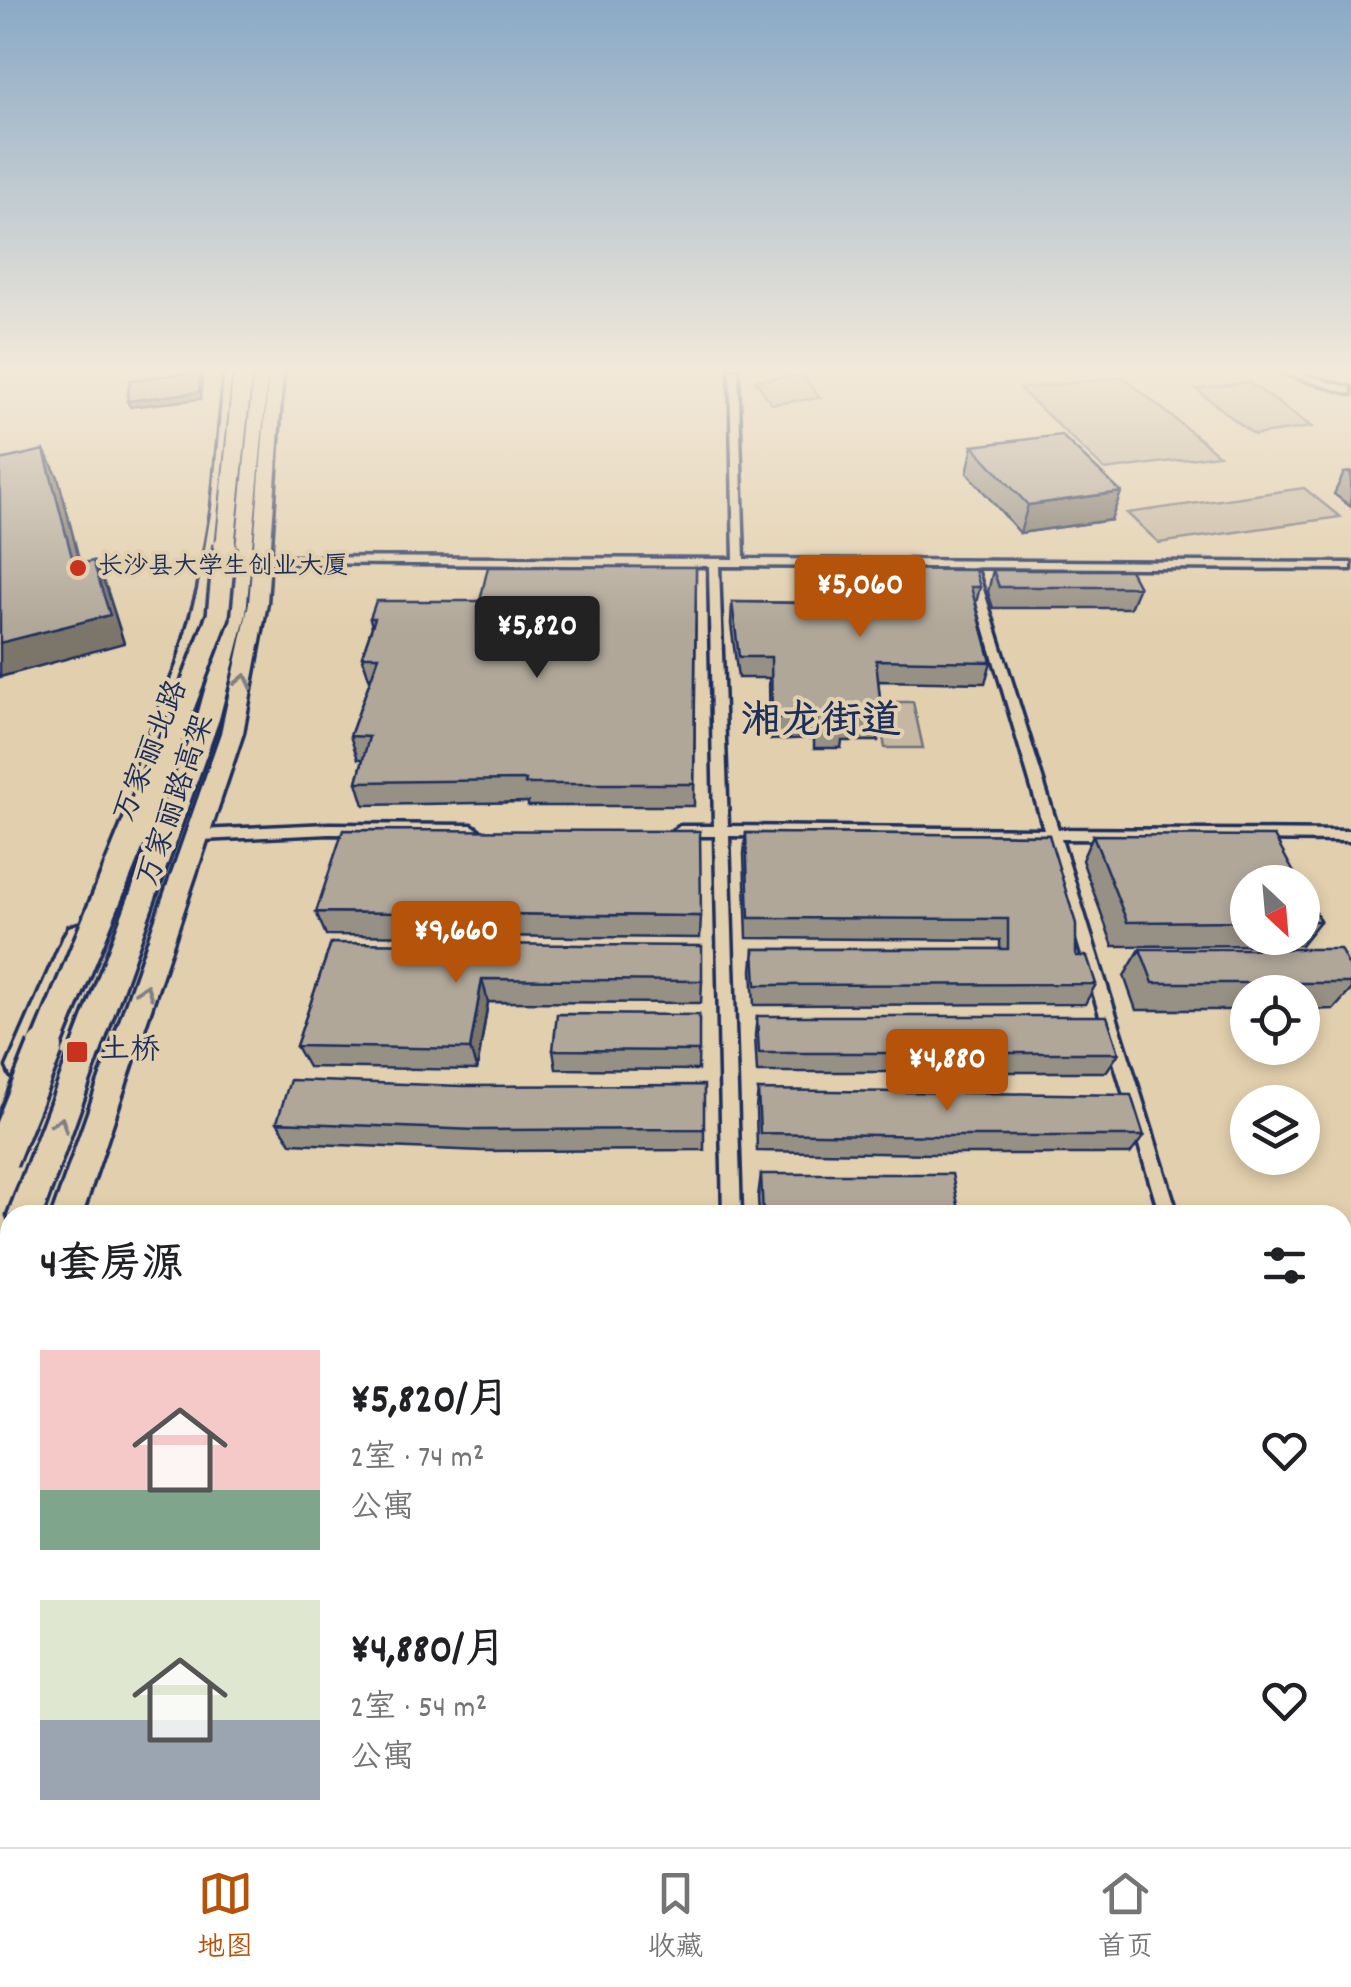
<!DOCTYPE html>
<html lang="zh">
<meta charset="utf-8">
<style>
body{margin:0;font-family:Dekko,"LXGW WenKai TC",sans-serif;background:#f2f2f2;color:#202124;height:100vh;display:flex;flex-direction:column;font-size:38px;white-space:nowrap}
*{box-sizing:border-box;margin:0}
p{font-size:32px;color:#757577}
.icon{flex:none;width:55px;height:55px;fill:none;stroke:currentColor;stroke-width:2;stroke-linecap:round;stroke-linejoin:round}
.map{position:relative;flex:1;overflow:hidden}
.sheet{position:absolute;left:0px;top:1205px;width:1352px;height:642px;display:flex;flex-direction:column;background:#fff;border-radius:30px 30px 0 0;box-shadow:0 5px 15px #0003}
.sheet>*{flex:none}
.needle{width:65px;rotate:154deg}
.buttons{position:absolute;left:1230px;top:865px;display:grid;gap:20px}
.buttons a{display:grid;place-items:center;width:90px;height:90px;border-radius:50%;background:#fff;box-shadow:0 5px 15px #0003;font-size:50px}
.price{position:absolute;translate:-50% -85px;padding:0 22px;border-radius:10px;background:#b45309;color:#fff;font-size:32px;line-height:65px;filter:drop-shadow(0 2px 5px #0008)}
.price::after{content:'';position:absolute;left:50%;top:60px;width:30px;height:22px;margin-left:-15px;background:inherit;clip-path:polygon(0 0,100% 0,50% 100%)}
.price.current{background:#222;color:#fff}
ul{padding:0;list-style:none}
li{display:flex;align-items:center;gap:30px;height:250px;padding:0 40px}
li span{display:grid;place-items:center;flex:none;width:280px;height:200px;border-radius:0px;color:#555}
li>.icon{margin-inline-start:auto}
span .icon{width:120px;height:120px;fill:#fffc;stroke-width:1}
li b{font-size:42px}
h2{display:flex;justify-content:space-between;align-items:center;height:120px;padding:0 40px;font-size:42px}
.tabs{display:flex;justify-content:space-around;align-items:center;height:140px;border-top:2px solid #e0e0e0;background:#fff;font-size:28px;color:#757577}
.tabs a{display:grid;justify-items:center;gap:5px}
.tabs .current{color:#b45309}
.map>svg:first-child{display:block}
.green{fill:#c5b7a1;stroke:#707380;stroke-width:2.5}
.lines{fill:none;stroke-linecap:round;stroke-linejoin:round}
.minor-casing{stroke:#1b2f5e;stroke-width:7}
.primary-casing{stroke:#1b2f5e;stroke-width:7}
.trunk-casing{stroke:#1b2f5e;stroke-width:7}
.minor{fill:#e2cfad;fill-rule:evenodd}
.primary{fill:#e2cfad;fill-rule:evenodd}
.trunk{fill:#e2cfad;fill-rule:evenodd}
.trunk-bridge-far3-casing{stroke:#1b2f5e;stroke-width:22;stroke-linecap:butt}
.trunk-bridge-far2-casing{stroke:#1b2f5e;stroke-width:28;stroke-linecap:butt}
.trunk-bridge-far1-casing{stroke:#1b2f5e;stroke-width:35;stroke-linecap:butt}
.trunk-bridge-casing{stroke:#1b2f5e;stroke-width:41;stroke-linecap:butt}
.trunk-bridge-far3{stroke:#e2cfad;stroke-width:18}
.trunk-bridge-far2{stroke:#e2cfad;stroke-width:21}
.trunk-bridge-far1{stroke:#e2cfad;stroke-width:28}
.trunk-bridge{stroke:#e2cfad;stroke-width:34}
.wall{fill:#979084;stroke:#1b2f5e;stroke-width:2.5}
.shaded-wall{fill:#7b756b;stroke:#1b2f5e;stroke-width:2.5}
.building{fill:#b0a799;stroke:#1b2f5e;stroke-width:2.5}
.oneway{stroke:#7e7f86}
.poi-dot{fill:#c8321e;stroke:#e2cfad;stroke-width:4}
.labels{text-anchor:middle;dominant-baseline:central;stroke-width:8;stroke-linejoin:round;paint-order:stroke}
.far-poi-label{font-size:25px;fill:#1b2f5e;stroke:#e2cfad;text-anchor:start}
.street-label{font-size:30px;fill:#1b2f5e;stroke:#e2cfad}
.poi-label{font-size:30px;fill:#1b2f5e;stroke:#e2cfad;text-anchor:start}
.district-label{font-size:40px;font-weight:bold;fill:#1b2f5e;stroke:#e2cfad}
</style>
<div class="map">
<svg width="1351" height="1847" viewBox="0 0 1351 1847">
<rect width="100%" height="100%" fill="#e2cfad"/>
<filter id="ink" filterUnits="userSpaceOnUse"><feTurbulence type="fractalNoise" baseFrequency=".01" numOctaves="2"/><feDisplacementMap in="SourceGraphic" scale="20" xChannelSelector="R" yChannelSelector="G"/><feConvolveMatrix kernelMatrix="1 2 1 2 8 2 1 2 1" color-interpolation-filters="sRGB"/></filter>
<g filter="url(#ink)">
<g class="green">
<path d="M802 375 820 398 772 404 755 380Z"/>
<path d="M1123 377 1219 455 1105 470 1020 389Z"/>
<path d="M1250 382V383L1312 427 1254 435 1196 389Z"/>
<path d="M1304 488 1340 517 1159 543 1127 513Z"/>
<path d="M877 702H913L923 748H885Z"/>
</g>
<g class="lines">
<g class="minor-casing">
<g id="minor">
<path d="M730 369H738L744 559 1351 563V569L719 566 728 826 1044 829 968 573 973 570 978 573 1058 829 1351 831V841L1061 839 1178 1215H1160L1047 839 729 836 741 1215H723L715 836H680L673 831 680 826H714L709 566 263 563 258 560 263 557 734 559Z"/>
<path d="M1269 369H1284L1351 388V394Z"/>
<path d="M329 824 472 825 479 830 472 835 329 834 200 840 193 835 200 830Z"/>
<rect x="1342" y="1386" width="9" height="20"/>
</g>
</g>
<g class="primary-casing">
<g id="primary">
<path d="M225 369H239L225 536 211 615 161 762 148 791 140 794 129 786 177 665 198 590 212 508Z"/>
<path d="M269 369H283L267 603 243 733 82 1215H52L221 733 249 603Z"/>
<path d="M78 924 87 927 91 934 35 1067 31 1076 21 1079 11 1076 7 1067 65 934 69 927Z"/>
<path d="M10 1360V1418L0 1422V1364Z"/>
</g>
</g>
<g class="trunk-casing">
<g id="trunk">
<path d="M252 369H268L246 614 219 719 42 1215H10V1220L8 1215 197 719 226 614Z"/>
<path d="M10 1239V1297L0 1301V1243Z"/>
</g>
</g>
<use href="#minor" class="minor"/>
<use href="#primary" class="primary"/>
<use href="#trunk" class="trunk"/>
<g class="trunk-bridge-far3-casing">
<path id="trunk-bridge-far3" d="M225 548 243 369"/>
</g>
<g class="trunk-bridge-far2-casing">
<path id="trunk-bridge-far2" d="M159 770 218 616 225 545"/>
</g>
<g class="trunk-bridge-far1-casing">
<path id="trunk-bridge-far1" d="M44 1051 160 768"/>
</g>
<g class="trunk-bridge-casing">
<path id="trunk-bridge" d="M0 1160 45 1048"/>
</g>
<use href="#trunk-bridge-far3" class="trunk-bridge-far3"/>
<use href="#trunk-bridge-far2" class="trunk-bridge-far2"/>
<use href="#trunk-bridge-far1" class="trunk-bridge-far1"/>
<use href="#trunk-bridge" class="trunk-bridge"/>
</g>
<g class="wall">
<path d="M973 446 1121 492 1111 520 1020 533 967 473Z"/>
<path d="M1351 472V507L1334 494 1344 473Z"/>
<path d="M696 567 694 806H528V802L364 805 357 782 363 759H358L350 736 371 678H369L362 656 372 627 370 618Z"/>
<path d="M853 569 980 587 976 603 991 662 985 683 878 681 882 719 878 741H842L841 748H814V738L770 740 769 678H738L731 624 732 602 852 603 850 591Z"/>
<path d="M993 570 1139 587 1130 608H993L988 592Z"/>
<path d="M746 833 1049 835 1076 956 1096 984 1085 1004 754 1005 752 970 754 949H1000V940L747 938 744 854Z"/>
<path d="M1093 835 1248 882V938H1302V888L1320 921 1301 945 1113 946 1082 860Z"/>
<path d="M316 912 701 916 700 938 326 935Z"/>
<path d="M331 943 702 981 701 1003 488 1002 477 1070 308 1067 296 1046Z"/>
<path d="M1140 949 1351 970V990L1334 1009 1302 1010V992H1248V1010H1136L1124 976Z"/>
<path d="M699 1015 698 1070 556 1069 553 1050Z"/>
<path d="M757 1016 1119 1053 1106 1072H757L755 1035Z"/>
<path d="M758 1090 1144 1136 1130 1154H934L757 1151 756 1108Z"/>
<path d="M277 1122 704 1129V1150L482 1151 291 1143Z"/>
<path d="M761 1174 960 1215H759L758 1197Z"/>
</g>
<g class="shaded-wall">
<path d="M200 372 202 379 201 399 130 407 127 401Z"/>
<path d="M44 450 58 477 88 594 74 565Z"/>
<path d="M1121 492 1111 520 1020 533 1028 505Z"/>
<path d="M93 561 107 589 124 643 0 677V643Z"/>
<path d="M482 979 488 1002 477 1070 470 1049Z"/>
</g>
<g class="building">
<path d="M200 372 199 392 127 401 130 380Z"/>
<path d="M1061 435 1121 492 1028 505 973 446Z"/>
<path d="M44 450 74 565 93 561 110 615 0 643V460Z"/>
<path d="M488 567H696L694 784H525L526 780 357 782 369 737 350 736 379 656H362L375 618H370L376 601H480Z"/>
<path d="M853 569 975 570 980 587H971L991 662 876 660 882 719H844V727L817 726V717L772 718 771 657H739L732 602 859 604Z"/>
<path d="M993 570H1130L1139 587H999Z"/>
<path d="M343 830 700 831 701 916 316 912Z"/>
<path d="M746 833 1049 835 1076 924V956H1087L1096 984 756 985 754 949H1008V919L749 918Z"/>
<path d="M1093 835 1274 836 1299 882H1248V921L1127 922Z"/>
<path d="M1302 888 1320 921H1302Z"/>
<path d="M331 943 702 946V981L482 979 470 1049 296 1046Z"/>
<path d="M1140 949H1340L1351 970V983H1153Z"/>
<path d="M557 1014 699 1015V1051L553 1050Z"/>
<path d="M757 1016H1107L1119 1053H759Z"/>
<path d="M290 1080 462 1086 704 1085V1129L476 1130 277 1122Z"/>
<path d="M758 1090 1131 1095 1144 1136H941L760 1133Z"/>
<path d="M761 1174H952L960 1215H763Z"/>
</g>
<defs><path id="oneway-chevron" d="M-2-3.5L2.5 0L-2 3.5" fill="none" stroke-width="1.6" stroke-linecap="round" stroke-linejoin="round" transform="scale(2.5)"/></defs>
<g class="oneway">
<use href="#oneway-chevron" transform="translate(244 681) rotate(-77)"/>
<use href="#oneway-chevron" transform="translate(145 991) rotate(-71)"/>
<use href="#oneway-chevron" transform="translate(60 1124) rotate(-69)"/>
</g>
</g>
<linearGradient id="sky" x2="0" y2="1"><stop stop-color="#8aa9c6"/><stop offset="0.59" stop-color="#f2e9da"/><stop offset="1" stop-color="#f2e9da" stop-opacity="0"/></linearGradient>
<rect width="1351" height="628" fill="url(#sky)"/>
<g class="poi-dot">
<circle cx="78" cy="568" r="10"/>
<rect x="65" y="1040" width="24" height="24" rx="5"/>
</g>
<g class="labels">
<g class="far-poi-label">
<text x="98" y="568">长沙县大学生创业大厦</text>
</g>
<g class="street-label">
<text transform="translate(153 752) rotate(-68)">万家丽北路</text>
<text transform="translate(178 801) rotate(-71)">万家丽路高架</text>
</g>
<g class="poi-label">
<text x="100" y="1052">土桥</text>
</g>
<g class="district-label">
<text x="821" y="724">湘龙街道</text>
</g>
</g>
</svg>
<div class="buttons">
<a><svg class="needle" viewBox="-14 -14 28 28"><path d="M0-13l5 13h-10z" fill="#e53935"/><path d="M0 13l5-13h-10z" fill="#757577"/></svg></a>
<a><svg class="icon" aria-label="locate" viewBox="0 0 24 24"><circle cx="12" cy="12" r="6"/><path d="M12 2v4M12 18v4M2 12h4M18 12h4"/></svg></a>
<a><svg class="icon" aria-label="layers" viewBox="0 0 24 24"><path d="M12 4l9 5-9 5-9-5zM3 14l9 5 9-5"/></svg></a>
</div>
<b class="price" style="left:860px;top:640px">¥5,060</b>
<b class="price current" style="left:537px;top:681px">¥5,820</b>
<b class="price" style="left:456px;top:986px">¥9,660</b>
<b class="price" style="left:947px;top:1114px">¥4,880</b>
<section class="sheet">
<h2>4套房源<svg class="icon" aria-label="filters" viewBox="0 0 24 24"><path d="M4 7h16M4 17h16"/><circle cx="9" cy="7" r="2"/><circle cx="15" cy="17" r="2"/></svg></h2>
<ul>
<li><span style="background:linear-gradient(#f6c9c9 70%,#7fa58c 0)"><svg class="icon" aria-label="home" viewBox="0 0 24 24"><path d="M3 11l9-7 9 7M6 9v11h12V9"/></svg></span><div><b>¥5,820/月</b><p>2室 · 74 m²</p><p>公寓</p></div><svg class="icon" aria-label="heart" viewBox="0 0 24 24"><path d="M12 20l-8-8c-3-5 5-10 8-4 3-6 11-1 8 4z"/></svg></li>
<li><span style="background:linear-gradient(#dfe7d0 60%,#9aa5b1 0)"><svg class="icon" aria-label="home" viewBox="0 0 24 24"><path d="M3 11l9-7 9 7M6 9v11h12V9"/></svg></span><div><b>¥4,880/月</b><p>2室 · 54 m²</p><p>公寓</p></div><svg class="icon" aria-label="heart" viewBox="0 0 24 24"><path d="M12 20l-8-8c-3-5 5-10 8-4 3-6 11-1 8 4z"/></svg></li>
</ul>
</section>
</div>
<nav class="tabs">
<a class="current"><svg class="icon" aria-label="map" viewBox="0 0 24 24"><path d="M3 6l6-2 6 2 6-2v14l-6 2-6-2-6 2zM9 4v14M15 6v14"/></svg>地图</a>
<a><svg class="icon" aria-label="saved" viewBox="0 0 24 24"><path d="M7 4h10v16l-5-4-5 4z"/></svg>收藏</a>
<a><svg class="icon" aria-label="home" viewBox="0 0 24 24"><path d="M3 11l9-7 9 7M6 9v11h12V9"/></svg>首页</a>
</nav>
